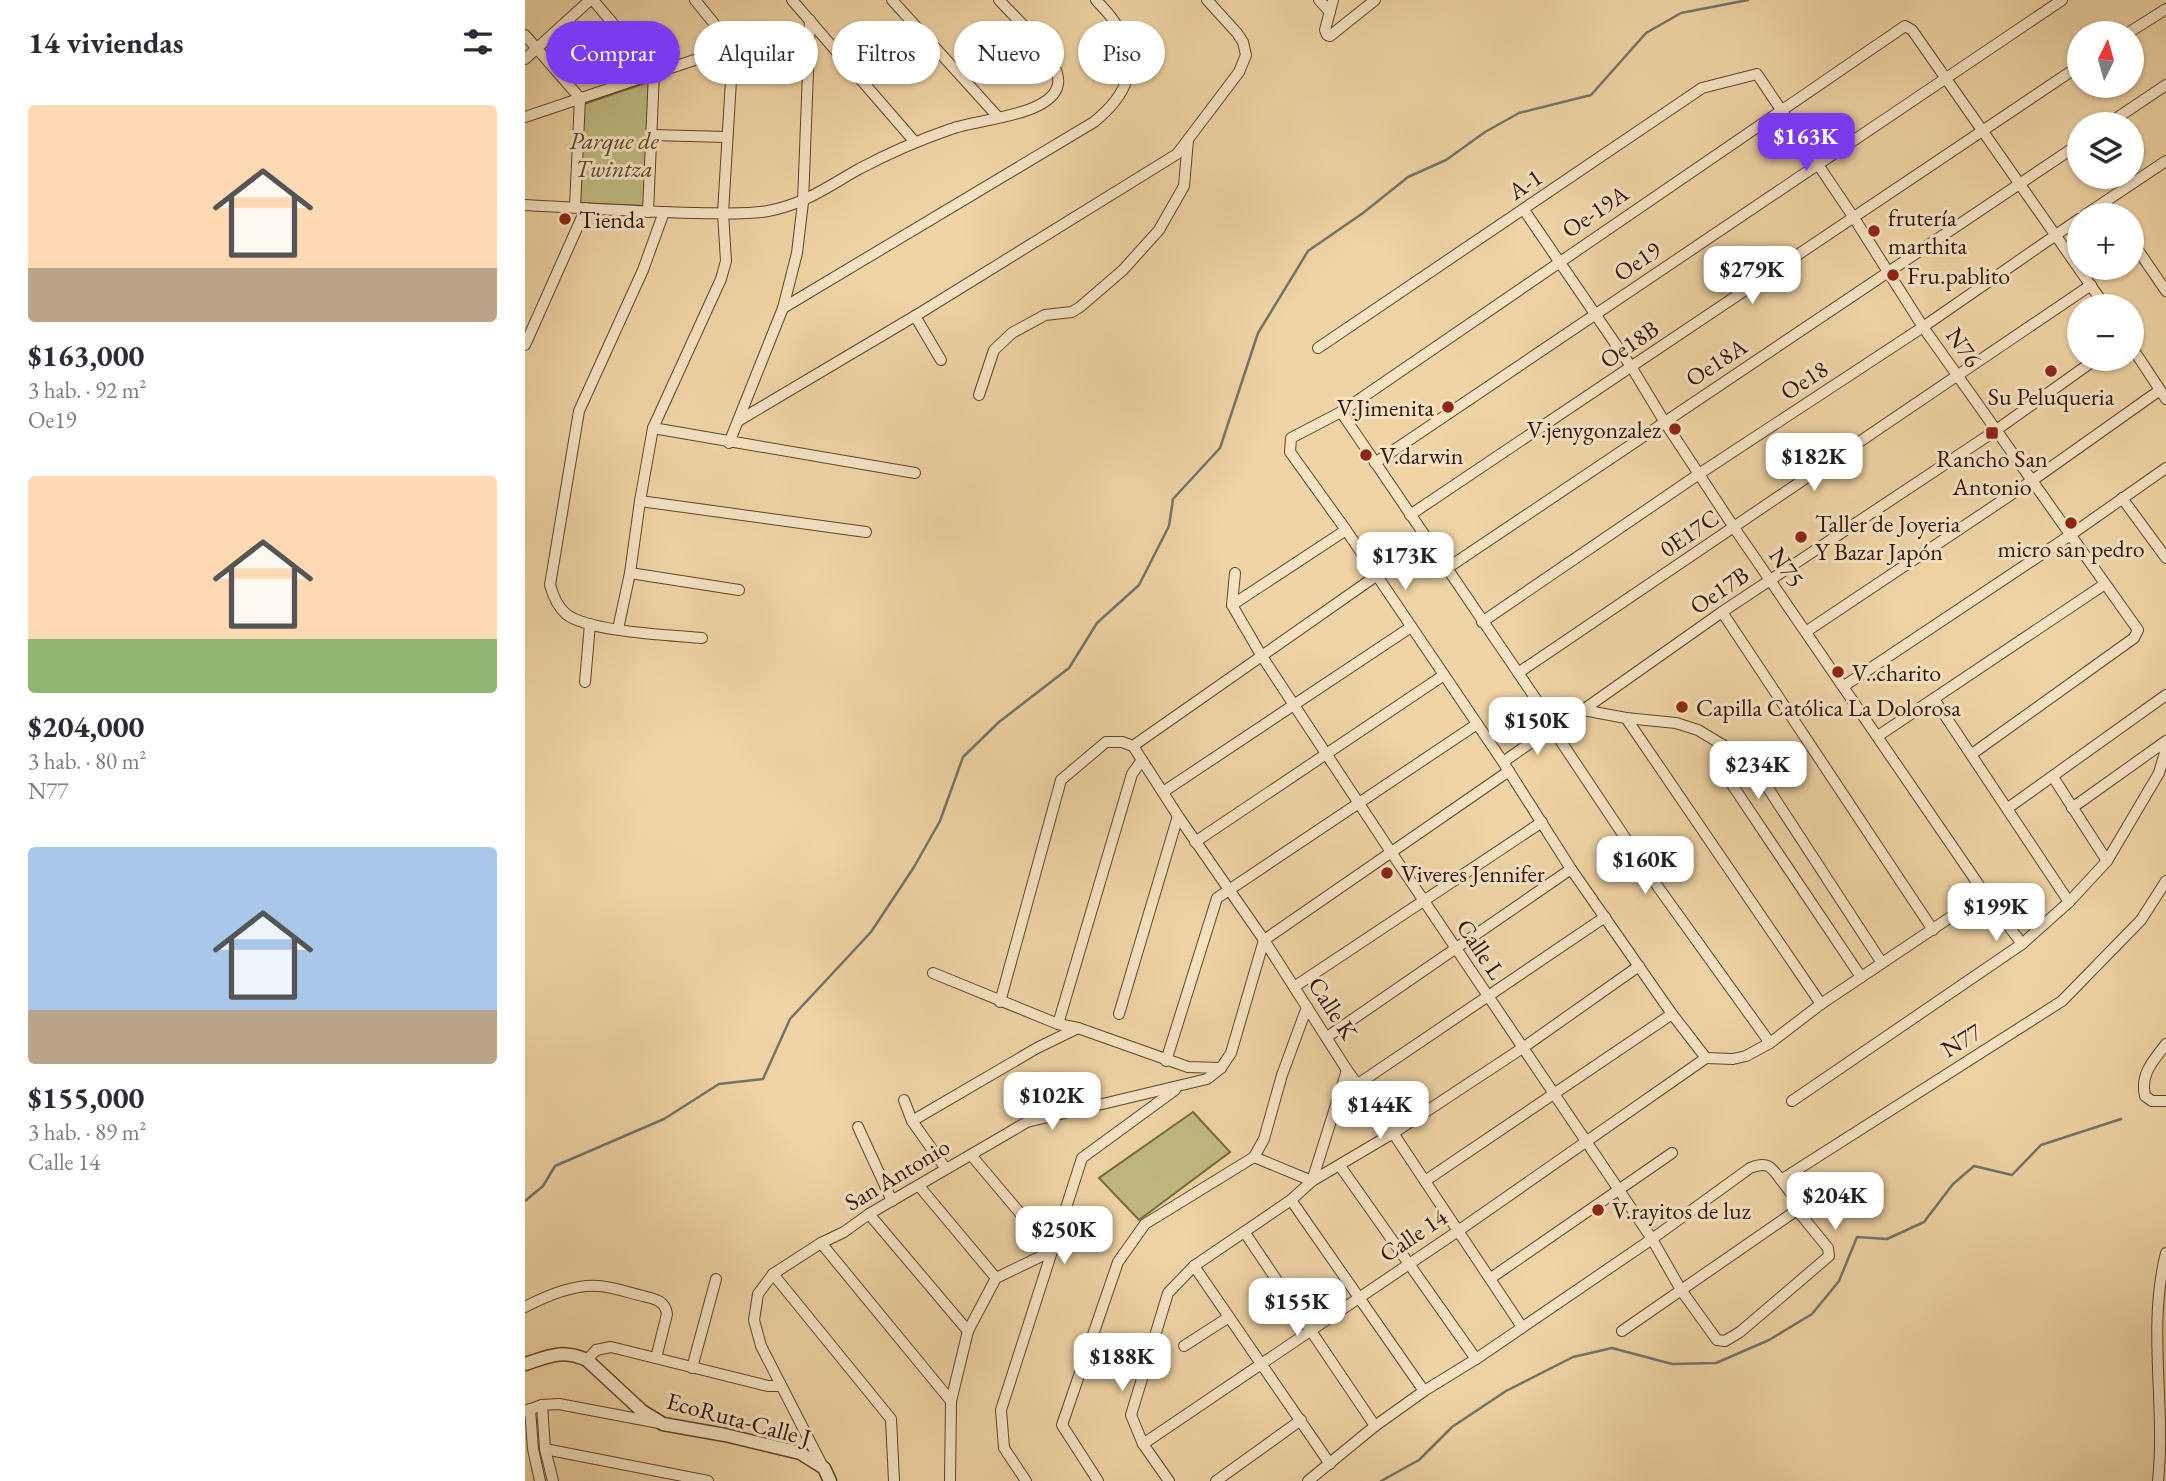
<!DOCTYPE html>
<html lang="es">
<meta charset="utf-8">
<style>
body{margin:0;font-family:"EB Garamond",serif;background:#f7f7f7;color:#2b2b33;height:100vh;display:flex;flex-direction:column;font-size:26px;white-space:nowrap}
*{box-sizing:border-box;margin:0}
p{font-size:23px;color:#7c7c81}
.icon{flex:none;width:38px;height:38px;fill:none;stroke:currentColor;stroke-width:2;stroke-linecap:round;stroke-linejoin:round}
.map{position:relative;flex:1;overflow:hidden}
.panel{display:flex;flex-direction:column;background:#fff;width:525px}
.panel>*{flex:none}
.banner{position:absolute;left:21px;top:21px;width:665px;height:63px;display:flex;gap:14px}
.needle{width:46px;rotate:5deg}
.controls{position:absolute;left:1542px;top:21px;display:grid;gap:14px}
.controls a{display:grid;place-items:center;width:77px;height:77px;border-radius:50%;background:#fff;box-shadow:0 2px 5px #0004;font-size:35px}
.price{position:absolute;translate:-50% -60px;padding:0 16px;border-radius:14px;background:#fff;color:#222;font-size:23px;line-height:46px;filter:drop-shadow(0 2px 4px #0008)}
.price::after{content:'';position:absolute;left:50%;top:42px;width:21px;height:16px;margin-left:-10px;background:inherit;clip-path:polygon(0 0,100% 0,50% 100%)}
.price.selected{background:#7c3aed;color:#fff}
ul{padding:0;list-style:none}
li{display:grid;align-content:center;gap:14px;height:371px;padding:0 28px}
li span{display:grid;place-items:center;height:217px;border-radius:7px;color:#555}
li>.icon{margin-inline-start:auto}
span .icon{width:126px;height:126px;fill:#fffc;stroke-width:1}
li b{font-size:30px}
h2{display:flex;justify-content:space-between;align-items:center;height:84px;padding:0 28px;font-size:30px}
.pill{padding:0 24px;border-radius:32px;background:#fff;box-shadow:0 2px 5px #0004;font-size:24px;line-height:63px}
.pill.selected{background:#7c3aed;color:#fff}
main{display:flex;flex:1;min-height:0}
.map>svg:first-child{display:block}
.green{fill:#bfbb82;stroke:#786842;stroke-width:2}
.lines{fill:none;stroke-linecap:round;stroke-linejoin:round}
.stream{stroke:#72756c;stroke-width:2.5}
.minor-casing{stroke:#61452c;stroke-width:12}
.tertiary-casing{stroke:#61452c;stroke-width:15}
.minor{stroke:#f5e3c4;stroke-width:10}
.tertiary{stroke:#f5e3c4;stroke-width:12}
.poi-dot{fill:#8f2418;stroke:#f5e3c4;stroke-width:2.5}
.labels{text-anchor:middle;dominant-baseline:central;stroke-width:6;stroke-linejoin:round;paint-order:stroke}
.park-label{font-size:24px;font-style:italic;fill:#5c4729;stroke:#f5e3c4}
.street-label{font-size:24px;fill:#311503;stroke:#f5e3c4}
.poi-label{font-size:24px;fill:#311503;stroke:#f5e3c4;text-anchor:start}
</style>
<main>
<section class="panel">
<h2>14 viviendas<svg class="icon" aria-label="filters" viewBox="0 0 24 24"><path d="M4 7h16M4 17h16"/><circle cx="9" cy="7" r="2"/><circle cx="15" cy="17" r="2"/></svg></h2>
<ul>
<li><span style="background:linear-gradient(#ffd9b3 75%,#b9a48a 0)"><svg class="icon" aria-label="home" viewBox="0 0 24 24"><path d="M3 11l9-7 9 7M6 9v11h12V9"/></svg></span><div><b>$163,000</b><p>3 hab. · 92 m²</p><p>Oe19</p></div></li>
<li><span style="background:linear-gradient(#ffd9b3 75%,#8fb573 0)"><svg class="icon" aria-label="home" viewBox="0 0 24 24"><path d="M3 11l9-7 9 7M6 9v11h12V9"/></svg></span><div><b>$204,000</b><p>3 hab. · 80 m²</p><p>N77</p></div></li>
<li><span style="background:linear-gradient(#a9c7e8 75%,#b9a48a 0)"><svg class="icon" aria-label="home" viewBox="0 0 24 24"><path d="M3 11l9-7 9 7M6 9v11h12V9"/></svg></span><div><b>$155,000</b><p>3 hab. · 89 m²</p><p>Calle 14</p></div></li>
</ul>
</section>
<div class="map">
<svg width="1641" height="1481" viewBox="0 0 1641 1481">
<rect width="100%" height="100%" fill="#f0d4a5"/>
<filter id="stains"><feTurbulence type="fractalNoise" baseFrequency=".00286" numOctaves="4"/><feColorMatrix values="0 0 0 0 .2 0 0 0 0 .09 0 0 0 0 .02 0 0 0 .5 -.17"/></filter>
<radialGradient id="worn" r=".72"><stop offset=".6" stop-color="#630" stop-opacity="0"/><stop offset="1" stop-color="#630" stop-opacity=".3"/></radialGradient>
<g class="green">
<path d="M126 81 120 206 54 203 59 104Z"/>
<path d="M668 1112 705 1152 614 1220 574 1178Z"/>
</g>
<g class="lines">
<g class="stream">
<path d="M0 1201 18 1186 30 1166 139 1119 194 1084 238 1079 265 1019 346 932 389 867 415 821 438 757 474 722 544 668 572 623 614 585 644 526 648 499 695 448 733 333 783 251 838 213 883 177 921 160 960 132 994 113 1066 95 1121 33 1156 13 1223 0"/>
<path d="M856 1481 894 1460 927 1427 981 1391 1048 1357 1087 1348 1147 1364 1191 1363 1244 1340 1287 1314 1314 1281 1332 1237 1362 1239 1399 1222 1428 1184 1449 1166 1487 1175 1516 1145 1596 1119"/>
</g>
<g class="minor-casing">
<g id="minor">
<path d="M68 0 129 72 123 212"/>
<path d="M267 0 389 141"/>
<path d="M367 0 473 117"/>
<path d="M794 0 805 12"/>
<path d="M808 0 800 30 802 35 805 36 850 0"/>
<path d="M1603 33 1641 9"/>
<path d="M0 35 55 98 50 207"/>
<path d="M0 59 65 0"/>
<path d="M0 117 208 47"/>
<path d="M1583 124 1641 85"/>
<path d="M126 135 202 137"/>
<path d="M1580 202 1589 215"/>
<path d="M0 205C56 208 113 212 169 213 193 213 220 215 243 211 280 204 302 187 334 169 364 153 394 140 426 129 451 119 528 116 533 84 537 59 490 18 474 0"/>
<path d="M999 210 1107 368 1139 421 1210 529 1460 894 1497 944"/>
<path d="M139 212 118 270 54 411 25 585C28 596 32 606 41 614 64 632 145 635 177 638"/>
<path d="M1560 215 1641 161"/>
<path d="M1606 240 1641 291"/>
<path d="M258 308 569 122C601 96 617 66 592 26 587 16 578 8 571 0"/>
<path d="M390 316 416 360"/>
<path d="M0 345 61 208"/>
<path d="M1606 346 1641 399"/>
<path d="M793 348 1177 88 1232 74 1329 218 1398 327 1613 630 1609 638 1447 754"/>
<path d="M454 395 469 350 487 333 520 315 547 312 555 307 598 270 634 230 659 186 663 140"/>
<path d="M816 412 1017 708 1027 728 1133 887 1245 1043"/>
<path d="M213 421 395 313 652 154 714 72 721 55 718 42 712 33 682 0"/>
<path d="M128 428 390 473"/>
<path d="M204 443 258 308 272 253 278 202 285 20"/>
<path d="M850 463 1537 0"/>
<path d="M1597 498 1641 558"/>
<path d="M115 501 341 532"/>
<path d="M885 515 1554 66"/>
<path d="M921 569 1554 144"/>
<path d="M105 573 214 590"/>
<path d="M710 573 707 605 736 655 866 852 1127 1239 1156 1290 1192 1340 1200 1341 1215 1332 1304 1256 1303 1248 1272 1210"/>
<path d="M707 605 821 530"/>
<path d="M1197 612 1408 930"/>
<path d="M957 622 1174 474 1398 327 1554 219"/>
<path d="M93 629 105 573 115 501 128 428 196 279 201 261 198 213 208 47 170 0"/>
<path d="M1282 631 1508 480 1635 390"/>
<path d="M993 673 1566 285"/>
<path d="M60 682 65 624"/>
<path d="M1319 686 1544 536 1641 468"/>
<path d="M1409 699 1544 902"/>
<path d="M1058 710 1101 718 1151 723 1173 730 1226 762 1357 963"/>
<path d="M1101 718 1296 1004"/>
<path d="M1353 736 1580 584"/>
<path d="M608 746 653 816 739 940 822 1070 868 1133 997 1327"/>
<path d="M608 746 851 576"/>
<path d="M978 762 1027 728 1058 710 1197 612 1467 433 1571 359"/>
<path d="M1528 777 1582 861"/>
<path d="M1206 783 1336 977"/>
<path d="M638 792 886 627"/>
<path d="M1483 808 1641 695"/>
<path d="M1547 808 1641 741"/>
<path d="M670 842 919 675"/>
<path d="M739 940 984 771"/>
<path d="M408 973 533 1024 553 1028 663 1067 696 1068"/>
<path d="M769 987 1017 822"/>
<path d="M475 1002 536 780 581 742H597L608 746"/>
<path d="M594 1014 653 816"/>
<path d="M533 1024 607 774 617 760"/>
<path d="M802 1037 1046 869"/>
<path d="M1641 1044C1628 1061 1615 1074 1620 1096L1627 1101H1641"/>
<path d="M1181 1058 1147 1014 1046 869 978 762 821 530 765 452 766 438 816 412 1380 26 1387 30 1580 306"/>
<path d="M1181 1058 1208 1059 1221 1056 1245 1043 1296 1004 1460 894"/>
<path d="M641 1061 692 898 952 724"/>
<path d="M833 1084 1080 917"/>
<path d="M379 1100 387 1121 421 1169"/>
<path d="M1267 1101 1497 944 1544 902 1582 861 1634 773 1641 749"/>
<path d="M387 1121 512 1048 553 1028"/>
<path d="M333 1127 367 1201"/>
<path d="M729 1157 787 1181 822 1070"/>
<path d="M815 1166 951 1359"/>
<path d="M900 1181 1147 1014"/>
<path d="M394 1186 471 1278"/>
<path d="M766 1200 899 1391"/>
<path d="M344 1214 443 1331"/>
<path d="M720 1233 850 1426"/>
<path d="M296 1243 426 1401"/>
<path d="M669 1266 805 1464"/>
<path d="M248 1274 366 1419 369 1481"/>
<path d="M966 1278 1147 1153"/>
<path d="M0 1307C21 1296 51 1284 74 1286 89 1287 104 1293 118 1296 129 1299 140 1300 142 1314L131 1358"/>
<path d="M1097 1331 1272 1210V1201L1256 1180"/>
<path d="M659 1346 704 1317"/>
<path d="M62 1360 71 1350 86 1347 243 1386H256"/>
<path d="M167 1368 191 1279"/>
<path d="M17 1405 20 1449 28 1481"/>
<path d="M5 1409 8 1449 15 1481"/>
<path d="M0 1411 17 1405 34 1404 134 1423"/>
<path d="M618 1444 933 1231 1181 1058"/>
<path d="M20 1449 183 1481"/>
<path d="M298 1467 236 1346 229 1320 233 1294 248 1274 296 1243 319 1232 344 1214 502 1122 682 1079 696 1068 706 1053 739 940"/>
<path d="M425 1481 426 1401 443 1331 471 1278 527 1251 446 1155"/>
<path d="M501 1481 479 1448 476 1410 557 1158 650 1090"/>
<path d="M573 1481 537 1425 593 1262 620 1224 729 1157 739 1139 757 1075 782 1007"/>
<path d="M644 1481 618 1444 606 1415 643 1293 669 1266 766 1200 787 1181 870 1132 999 1047 1114 966"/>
<path d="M691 1481 776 1420"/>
<path d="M783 1481 850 1426 899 1391 951 1359 1127 1239 1225 1168C1242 1161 1246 1166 1256 1180L1537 1001 1616 920 1641 881"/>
<path d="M1633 1481C1641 1405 1622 1328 1641 1253"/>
</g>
</g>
<g class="tertiary-casing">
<path id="tertiary" d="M0 1364C25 1356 36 1349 62 1360L117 1411 138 1424 200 1435 275 1453 299 1468 305 1481"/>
</g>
<use href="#minor" class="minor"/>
<use href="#tertiary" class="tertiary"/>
</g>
<g class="poi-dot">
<circle cx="40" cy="219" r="7"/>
<circle cx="1349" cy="231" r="7"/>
<circle cx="1368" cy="275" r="7"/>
<circle cx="1526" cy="371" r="7"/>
<circle cx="923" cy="407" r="7"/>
<circle cx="1150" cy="429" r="7"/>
<rect x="1460" y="426" width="14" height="14" rx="3.5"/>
<circle cx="841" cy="455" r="7"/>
<circle cx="1546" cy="523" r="7"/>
<circle cx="1276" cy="537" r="7"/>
<circle cx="1313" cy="672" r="7"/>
<circle cx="1157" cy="707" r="7"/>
<circle cx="862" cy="873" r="7"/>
<circle cx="1073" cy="1210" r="7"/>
</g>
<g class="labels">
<g class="park-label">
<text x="89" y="140">Parque de<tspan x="89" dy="28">Twintza</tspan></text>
</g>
<g class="street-label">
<text transform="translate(1000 184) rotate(-34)">A-1</text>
<text transform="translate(1070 211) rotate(-34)">Oe-19A</text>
<text transform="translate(1112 261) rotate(-34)">Oe19</text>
<text transform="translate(1104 344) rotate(-34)">Oe18B</text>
<text transform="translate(1439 347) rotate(55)">N76</text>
<text transform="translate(1191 362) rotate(-33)">Oe18A</text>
<text transform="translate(1279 380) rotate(-33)">Oe18</text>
<text transform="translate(1164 533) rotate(-34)">0E17C</text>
<text transform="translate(1262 567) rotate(55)">N75</text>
<text transform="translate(1194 590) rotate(-34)">Oe17B</text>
<text transform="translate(956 949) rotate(56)">Calle L</text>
<text transform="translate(808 1008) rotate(57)">Calle K</text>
<text transform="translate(1436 1040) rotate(-32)">N77</text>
<text transform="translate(372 1174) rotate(-31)">San Antonio</text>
<text transform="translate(888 1235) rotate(-34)">Calle 14</text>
<text transform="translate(214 1419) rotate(15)">EcoRuta-Calle J</text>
</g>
<g class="poi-label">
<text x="1363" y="217">frutería<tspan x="1363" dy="28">marthita</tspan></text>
<text x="54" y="219">Tienda</text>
<text x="1382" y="275">Fru.pablito</text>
<text x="1526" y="396" text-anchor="middle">Su Peluqueria</text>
<text x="909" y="407" text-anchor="end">V.Jimenita</text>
<text x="1136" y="429" text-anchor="end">V.jenygonzalez</text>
<text x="855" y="455">V.darwin</text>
<text x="1467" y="458" text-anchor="middle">Rancho San<tspan x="1467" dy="28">Antonio</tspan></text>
<text x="1290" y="523">Taller de Joyeria<tspan x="1290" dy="28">Y Bazar Japón</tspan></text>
<text x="1546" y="548" text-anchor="middle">micro san pedro</text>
<text x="1327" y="672">V..charito</text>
<text x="1171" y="707">Capilla Católica La Dolorosa</text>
<text x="876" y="873">Viveres Jennifer</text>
<text x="1087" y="1210">V.rayitos de luz</text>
</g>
</g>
<rect width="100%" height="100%" filter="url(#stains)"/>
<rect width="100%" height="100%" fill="url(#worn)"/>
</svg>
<div class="controls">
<a><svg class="needle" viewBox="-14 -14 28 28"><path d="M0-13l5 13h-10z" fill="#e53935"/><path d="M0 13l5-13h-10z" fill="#7c7c81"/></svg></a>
<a><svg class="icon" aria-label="layers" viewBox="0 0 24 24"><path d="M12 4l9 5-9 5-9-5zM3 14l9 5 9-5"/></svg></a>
<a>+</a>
<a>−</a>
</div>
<b class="price selected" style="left:1281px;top:173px">$163K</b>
<b class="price" style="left:1227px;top:306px">$279K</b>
<b class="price" style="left:1289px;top:493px">$182K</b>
<b class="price" style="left:880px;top:592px">$173K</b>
<b class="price" style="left:1012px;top:757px">$150K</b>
<b class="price" style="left:1233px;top:801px">$234K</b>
<b class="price" style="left:1120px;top:896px">$160K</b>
<b class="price" style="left:1471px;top:943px">$199K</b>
<b class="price" style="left:527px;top:1132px">$102K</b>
<b class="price" style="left:855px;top:1141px">$144K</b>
<b class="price" style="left:1310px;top:1232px">$204K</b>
<b class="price" style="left:539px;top:1266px">$250K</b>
<b class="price" style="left:772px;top:1338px">$155K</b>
<b class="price" style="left:597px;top:1393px">$188K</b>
<div class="banner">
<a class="pill selected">Comprar</a>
<a class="pill">Alquilar</a>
<a class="pill">Filtros</a>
<a class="pill">Nuevo</a>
<a class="pill">Piso</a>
</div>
</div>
</main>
